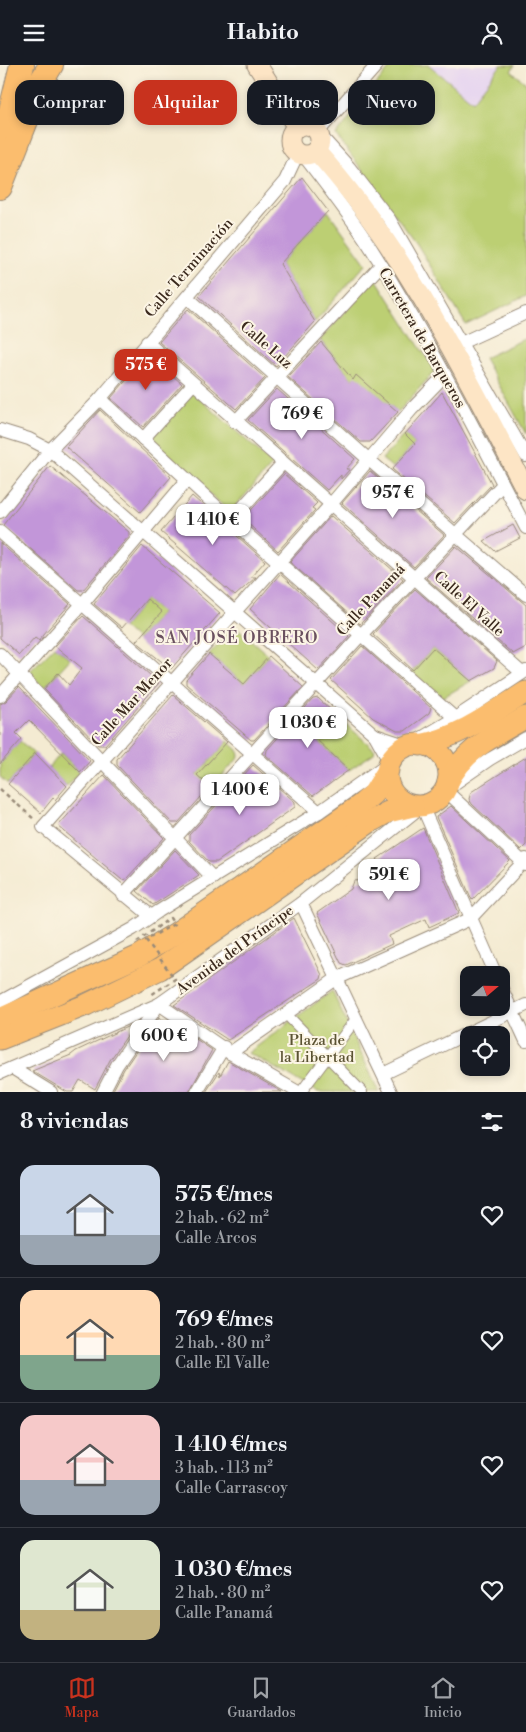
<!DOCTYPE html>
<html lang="es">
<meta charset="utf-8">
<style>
body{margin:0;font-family:"Libre Bodoni",serif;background:#20242c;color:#f1f3f6;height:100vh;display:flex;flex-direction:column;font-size:19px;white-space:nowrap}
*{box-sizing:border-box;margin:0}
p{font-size:16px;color:#9ea1a6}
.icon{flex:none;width:28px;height:28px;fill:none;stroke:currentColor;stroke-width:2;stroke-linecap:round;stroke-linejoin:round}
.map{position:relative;height:1027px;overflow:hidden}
.sheet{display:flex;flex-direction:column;background:#171b24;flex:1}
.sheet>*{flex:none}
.hud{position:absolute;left:15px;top:15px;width:496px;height:45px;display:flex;gap:10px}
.needle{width:32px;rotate:70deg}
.tools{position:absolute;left:460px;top:901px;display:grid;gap:10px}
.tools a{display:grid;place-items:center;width:50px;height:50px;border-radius:10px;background:#171b24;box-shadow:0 2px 8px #0003;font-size:25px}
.price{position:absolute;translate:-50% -42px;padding:0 11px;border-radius:10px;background:#fff;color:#222;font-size:16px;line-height:32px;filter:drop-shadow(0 1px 2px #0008)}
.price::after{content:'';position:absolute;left:50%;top:30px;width:15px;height:11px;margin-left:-8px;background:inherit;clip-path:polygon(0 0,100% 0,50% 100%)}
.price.on{background:#c8321e;color:#fff}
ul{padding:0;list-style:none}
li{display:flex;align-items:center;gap:15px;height:125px;padding:0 20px}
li+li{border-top:1px solid #363941}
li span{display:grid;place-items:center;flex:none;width:140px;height:100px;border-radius:15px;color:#555}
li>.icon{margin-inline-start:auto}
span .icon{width:60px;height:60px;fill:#fffc;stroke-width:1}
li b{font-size:21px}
h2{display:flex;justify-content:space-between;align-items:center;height:60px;padding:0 20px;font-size:21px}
.tag{padding:0 18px;border-radius:15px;background:#171b24;box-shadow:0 2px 8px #0003;font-size:18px;line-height:45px}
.tag.on{background:#c8321e;color:#fff}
header{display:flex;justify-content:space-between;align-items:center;height:65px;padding:0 20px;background:#171b24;font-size:22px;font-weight:800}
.tabs{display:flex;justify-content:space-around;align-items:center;height:70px;border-top:1px solid #363941;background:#171b24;font-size:14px;color:#9ea1a6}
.tabs a{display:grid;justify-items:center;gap:2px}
.tabs .on{color:#c8321e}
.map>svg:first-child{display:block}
.built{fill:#e5d3f1}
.green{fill:#bccf73;stroke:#7c7c48}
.building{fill:#c296d9}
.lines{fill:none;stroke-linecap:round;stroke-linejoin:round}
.pedestrian-casing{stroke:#988a78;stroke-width:12}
.minor-casing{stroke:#988a78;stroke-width:14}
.secondary-casing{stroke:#988a78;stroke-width:21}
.primary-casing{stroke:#988a78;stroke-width:23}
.motorway-casing{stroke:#988a78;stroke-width:26}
.path{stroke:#988a78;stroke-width:2.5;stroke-dasharray:4 4;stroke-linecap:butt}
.pedestrian{stroke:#fff;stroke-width:10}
.minor{stroke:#fff;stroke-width:12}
.secondary{stroke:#fde5c5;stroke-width:19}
.primary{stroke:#fbbd6e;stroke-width:21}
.motorway{stroke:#fbbd6e;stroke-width:24}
.path-bridge{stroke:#988a78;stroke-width:2.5;stroke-dasharray:4 4;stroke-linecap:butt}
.labels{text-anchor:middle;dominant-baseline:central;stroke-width:4;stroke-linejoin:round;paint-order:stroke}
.street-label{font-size:15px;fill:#3b2a1e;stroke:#fcf5e5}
.park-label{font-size:15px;fill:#5b5333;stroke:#fcf5e5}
.neighbourhood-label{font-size:16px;letter-spacing:1px;fill:#6a505f;stroke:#fcf5e5}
</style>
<header><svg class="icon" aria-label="menu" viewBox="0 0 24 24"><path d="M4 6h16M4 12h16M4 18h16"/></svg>Habito<svg class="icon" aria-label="person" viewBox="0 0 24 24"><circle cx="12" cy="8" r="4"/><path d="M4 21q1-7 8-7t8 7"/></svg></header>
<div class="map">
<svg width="526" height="1027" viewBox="0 0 526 1027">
<rect width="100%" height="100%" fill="#fcf5e5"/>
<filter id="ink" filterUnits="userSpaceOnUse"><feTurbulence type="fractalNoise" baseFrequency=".02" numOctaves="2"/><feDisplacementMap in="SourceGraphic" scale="10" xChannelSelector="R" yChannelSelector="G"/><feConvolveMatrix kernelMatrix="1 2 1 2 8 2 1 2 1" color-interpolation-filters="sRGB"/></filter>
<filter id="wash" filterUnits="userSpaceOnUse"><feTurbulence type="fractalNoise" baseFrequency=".0096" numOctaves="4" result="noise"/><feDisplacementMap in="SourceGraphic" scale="20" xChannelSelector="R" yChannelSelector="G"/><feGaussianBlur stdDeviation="1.12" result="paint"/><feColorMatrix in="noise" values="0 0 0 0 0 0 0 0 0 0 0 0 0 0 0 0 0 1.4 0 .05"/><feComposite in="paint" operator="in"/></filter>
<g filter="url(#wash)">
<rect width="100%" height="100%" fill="#f4ebd2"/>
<path class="built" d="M429 0H501L473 36Z"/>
<g class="green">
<path d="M392 0H429L473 36 501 0H515L511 6 526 18V231L466 260 417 179 336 70Z"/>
<path d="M328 146 366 199 315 257 280 199Z"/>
<path d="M375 212 435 306 398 347 356 311 353 315 320 275Z"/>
<path d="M526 273V369L484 293Z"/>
<path d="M192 327 273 399 230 447 150 375Z"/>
<path d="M405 369 415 379 393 403 382 394Z"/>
<path d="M147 534 162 547 137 575 123 562Z"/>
<path d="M235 561 269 591 244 619 209 589Z"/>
<path d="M55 581 70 594 44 623 29 607Z"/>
<path d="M433 583 471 616 440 634 411 608Z"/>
<path d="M338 652 375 685 374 688 349 705 318 676Z"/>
<path d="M20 676 34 689 8 719 0 712V699Z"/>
<path d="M228 676 238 685 239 692 211 723 197 710Z"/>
<path d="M61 688 80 707 67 721 49 703Z"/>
<path d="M332 926 379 1027H318L248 988Z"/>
</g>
<g id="blocks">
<g class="building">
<path d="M302 112 328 146 280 199 315 257 276 301 199 231Z"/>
<path d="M188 244 265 313 236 344 159 277Z"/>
<path d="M321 277 353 315 356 310 398 347 370 377H361L288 312Z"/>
<path d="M149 289 182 319 143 362 111 333Z"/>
<path d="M277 324 355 394 346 404H350L341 414V410L327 425 248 355Z"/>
<path d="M442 327 492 419 455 458 392 404 415 379 405 369Z"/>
<path d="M100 345 171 412 140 447 66 382Z"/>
<path d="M50 401 129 467V471L83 525H78L3 460Z"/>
<path d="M370 406 444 470 414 502 342 438Z"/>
<path d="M284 409 317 438 312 443 315 445 278 486 243 454Z"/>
<path d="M192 431 265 496 251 512H256L235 531 161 467Z"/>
<path d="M331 451 403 514 360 559 290 497Z"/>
<path d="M513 460 520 473 495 486 484 476Z"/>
<path d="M0 478 70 539 43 570 39 575 35 572 19 590 0 573Z"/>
<path d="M142 481 220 548 171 604 136 576 162 547 147 534 122 563 94 539Z"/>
<path d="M456 481 526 540V582L513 589 426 513Z"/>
<path d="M280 509 349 571 318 605 250 544Z"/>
<path d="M415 524 497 596 494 603 471 616 433 583 413 605 373 569Z"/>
<path d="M83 551 159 618 105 680H98L44 624 58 608 69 620 82 603 55 581Z"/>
<path d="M362 581 431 643 429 648 405 666H397L373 653 331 615Z"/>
<path d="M209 589 244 619 269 591 303 622 254 675H251L186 619V615Z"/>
<path d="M19 622 90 696 80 707 29 655 16 668 22 674 0 699V639L6 636Z"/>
<path d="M173 630 227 677 197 710 210 722 178 758H172L117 700V694Z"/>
<path d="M318 633 338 652 318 676 349 705 313 731 266 690 267 685 313 634Z"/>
<path d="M35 688 67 721 55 735 53 733 41 748 8 719Z"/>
<path d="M526 692V780L521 785 472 739 469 734 471 727Z"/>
<path d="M253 700 295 737V742L217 797H209L189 776V770Z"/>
<path d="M104 710 164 773 126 814 122 815 58 761Z"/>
<path d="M451 741 510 796 472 835 436 752Z"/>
<path d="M423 763 459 848 429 862 426 854 389 871 392 879 346 900 341 898 317 848 351 824 354 816 368 815 371 805 381 799 377 794Z"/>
<path d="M175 785 199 810 153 840 137 826Z"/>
<path d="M294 853 322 910 321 914 228 975 174 940Z"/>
<path d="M159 953 172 961V958L212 985 189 1027H112L124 1004Z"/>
<path d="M129 961 131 965 110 995 95 1024 80 1015 73 1027H67L32 1006 71 990 76 986Z"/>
<path d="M228 996 282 1027H206L219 1007 220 1011Z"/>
</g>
</g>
</g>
<g filter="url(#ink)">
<use href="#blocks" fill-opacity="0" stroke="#988a78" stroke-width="1"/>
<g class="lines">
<g class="pedestrian-casing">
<g id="pedestrian">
<path d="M286 949 362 1027"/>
<path d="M301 1027 356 954"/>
</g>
</g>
<g class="minor-casing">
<g id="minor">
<path d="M318 67 377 0"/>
<path d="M319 69 349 102 390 155 526 391"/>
<path d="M304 91C326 120 349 149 369 180 427 271 477 368 526 463"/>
<path d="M187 232 368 394 526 530"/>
<path d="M147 277 522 608"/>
<path d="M461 278 526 248"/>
<path d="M100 334 231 455 455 653"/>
<path d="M235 357 381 200"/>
<path d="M0 365 29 374 50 385 375 670 390 697 319 747 159 846 133 864 0 937"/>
<path d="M143 374 193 319"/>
<path d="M0 447 50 385 100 334 285 116 298 88"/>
<path d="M231 455 283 398"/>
<path d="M0 467 319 747"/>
<path d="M0 589 213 813"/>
<path d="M0 631 83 538 187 415"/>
<path d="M375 670 408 681 455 653 526 606"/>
<path d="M526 673 490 694 445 725 526 800"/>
<path d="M123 830 360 571 503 419"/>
<path d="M301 838 391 1027"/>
<path d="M151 851 43 762 332 438 412 344 445 310"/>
<path d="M501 922 526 976"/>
<path d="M230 988 336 914 470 854 526 794"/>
<path d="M12 1003 51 1027"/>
<path d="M0 1008 159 939 301 838 422 741 496 910"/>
<path d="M383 1009 526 940"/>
<path d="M103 1027 117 1000 159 939 230 988 298 1027"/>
<path d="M197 1027 224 982"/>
</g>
</g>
<g class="secondary-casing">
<g id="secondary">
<path d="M257 0 297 62"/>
<circle cx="305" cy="75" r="15"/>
<path d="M316 86C405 185 465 308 526 425"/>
</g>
</g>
<g class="primary-casing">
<g id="primary">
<circle cx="418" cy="710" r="31"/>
<path d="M420 680C460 672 491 649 526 627"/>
<path d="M448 717C465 683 495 671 526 652"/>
<path d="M0 954 139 891 176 868 359 741 373 729 388 705"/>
<path d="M0 974 86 940 160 904 370 757 388 747 413 741"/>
</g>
</g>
<g class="motorway-casing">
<g id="motorway">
<path d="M2 82 22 0"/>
<path d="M0 122 41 17 51 0"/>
</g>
</g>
<path class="path" d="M0 724 35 755"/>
<use href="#pedestrian" class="pedestrian"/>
<use href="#minor" class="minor"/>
<use href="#secondary" class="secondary"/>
<use href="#primary" class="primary"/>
<use href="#motorway" class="motorway"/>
<path class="path-bridge" d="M137 877 170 853 174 859 146 875 175 914 151 930"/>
</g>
</g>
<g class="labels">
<g class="street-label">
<text transform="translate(189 203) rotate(-49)">Calle Terminación</text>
<text transform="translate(422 273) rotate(60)">Carretera de Barqueros</text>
<text transform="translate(266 280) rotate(41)">Calle Luz</text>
<text transform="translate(371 535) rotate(-47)">Calle Panamá</text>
<text transform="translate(469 539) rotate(42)">Calle El Valle</text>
<text transform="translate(132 637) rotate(-48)">Calle Mar Menor</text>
<text transform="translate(235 885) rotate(-36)">Avenida del Príncipe</text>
</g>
<g class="park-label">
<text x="317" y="975">Plaza de<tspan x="317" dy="17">la Libertad</tspan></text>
</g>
<g class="neighbourhood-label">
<text x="237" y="573">SAN JOSÉ OBRERO</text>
</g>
</g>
</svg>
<div class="tools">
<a><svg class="needle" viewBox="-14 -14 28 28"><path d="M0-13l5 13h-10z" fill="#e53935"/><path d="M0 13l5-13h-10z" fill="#9ea1a6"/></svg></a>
<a><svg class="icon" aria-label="locate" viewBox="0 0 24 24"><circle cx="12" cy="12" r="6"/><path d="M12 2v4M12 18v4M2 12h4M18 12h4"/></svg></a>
</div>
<b class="price on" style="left:146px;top:326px">575 €</b>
<b class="price" style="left:302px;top:375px">769 €</b>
<b class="price" style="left:393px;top:454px">957 €</b>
<b class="price" style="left:213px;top:481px">1 410 €</b>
<b class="price" style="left:308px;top:684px">1 030 €</b>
<b class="price" style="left:240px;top:751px">1 400 €</b>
<b class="price" style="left:389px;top:836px">591 €</b>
<b class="price" style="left:164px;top:997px">600 €</b>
<div class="hud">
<a class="tag">Comprar</a>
<a class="tag on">Alquilar</a>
<a class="tag">Filtros</a>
<a class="tag">Nuevo</a>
</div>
</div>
<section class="sheet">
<h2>8 viviendas<svg class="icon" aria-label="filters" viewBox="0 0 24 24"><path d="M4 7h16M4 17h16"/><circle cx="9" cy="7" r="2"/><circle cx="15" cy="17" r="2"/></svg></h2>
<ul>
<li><span style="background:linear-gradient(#c9d6e8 70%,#9aa5b1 0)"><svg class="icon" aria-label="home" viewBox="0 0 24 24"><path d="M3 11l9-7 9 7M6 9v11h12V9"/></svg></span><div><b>575 €/mes</b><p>2 hab. · 62 m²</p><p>Calle Arcos</p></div><svg class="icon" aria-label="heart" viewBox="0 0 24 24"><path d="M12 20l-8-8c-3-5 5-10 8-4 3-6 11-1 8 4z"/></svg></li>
<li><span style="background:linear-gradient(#ffd9b3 65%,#7fa58c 0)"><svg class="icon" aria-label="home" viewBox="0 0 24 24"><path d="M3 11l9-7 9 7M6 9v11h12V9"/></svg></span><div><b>769 €/mes</b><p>2 hab. · 80 m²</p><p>Calle El Valle</p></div><svg class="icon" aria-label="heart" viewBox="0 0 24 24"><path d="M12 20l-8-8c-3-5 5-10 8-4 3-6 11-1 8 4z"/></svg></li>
<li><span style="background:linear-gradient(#f6c9c9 65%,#9aa5b1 0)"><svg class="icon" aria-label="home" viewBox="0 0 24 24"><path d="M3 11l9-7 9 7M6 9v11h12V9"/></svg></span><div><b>1 410 €/mes</b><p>3 hab. · 113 m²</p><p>Calle Carrascoy</p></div><svg class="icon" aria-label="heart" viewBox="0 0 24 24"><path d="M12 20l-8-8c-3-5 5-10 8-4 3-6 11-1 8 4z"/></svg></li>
<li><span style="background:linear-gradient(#dfe7d0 70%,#c2b280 0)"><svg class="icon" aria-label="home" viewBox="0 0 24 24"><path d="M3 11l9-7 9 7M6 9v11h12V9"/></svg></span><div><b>1 030 €/mes</b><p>2 hab. · 80 m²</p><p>Calle Panamá</p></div><svg class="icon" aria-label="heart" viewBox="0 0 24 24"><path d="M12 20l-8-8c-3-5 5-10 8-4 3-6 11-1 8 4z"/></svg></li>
</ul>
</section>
<nav class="tabs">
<a class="on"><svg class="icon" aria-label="map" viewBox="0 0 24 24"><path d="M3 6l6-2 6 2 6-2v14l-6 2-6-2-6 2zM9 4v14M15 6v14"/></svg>Mapa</a>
<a><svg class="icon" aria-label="saved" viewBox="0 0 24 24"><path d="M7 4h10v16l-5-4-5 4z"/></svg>Guardados</a>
<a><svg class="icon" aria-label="home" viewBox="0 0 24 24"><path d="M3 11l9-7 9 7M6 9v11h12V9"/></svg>Inicio</a>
</nav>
